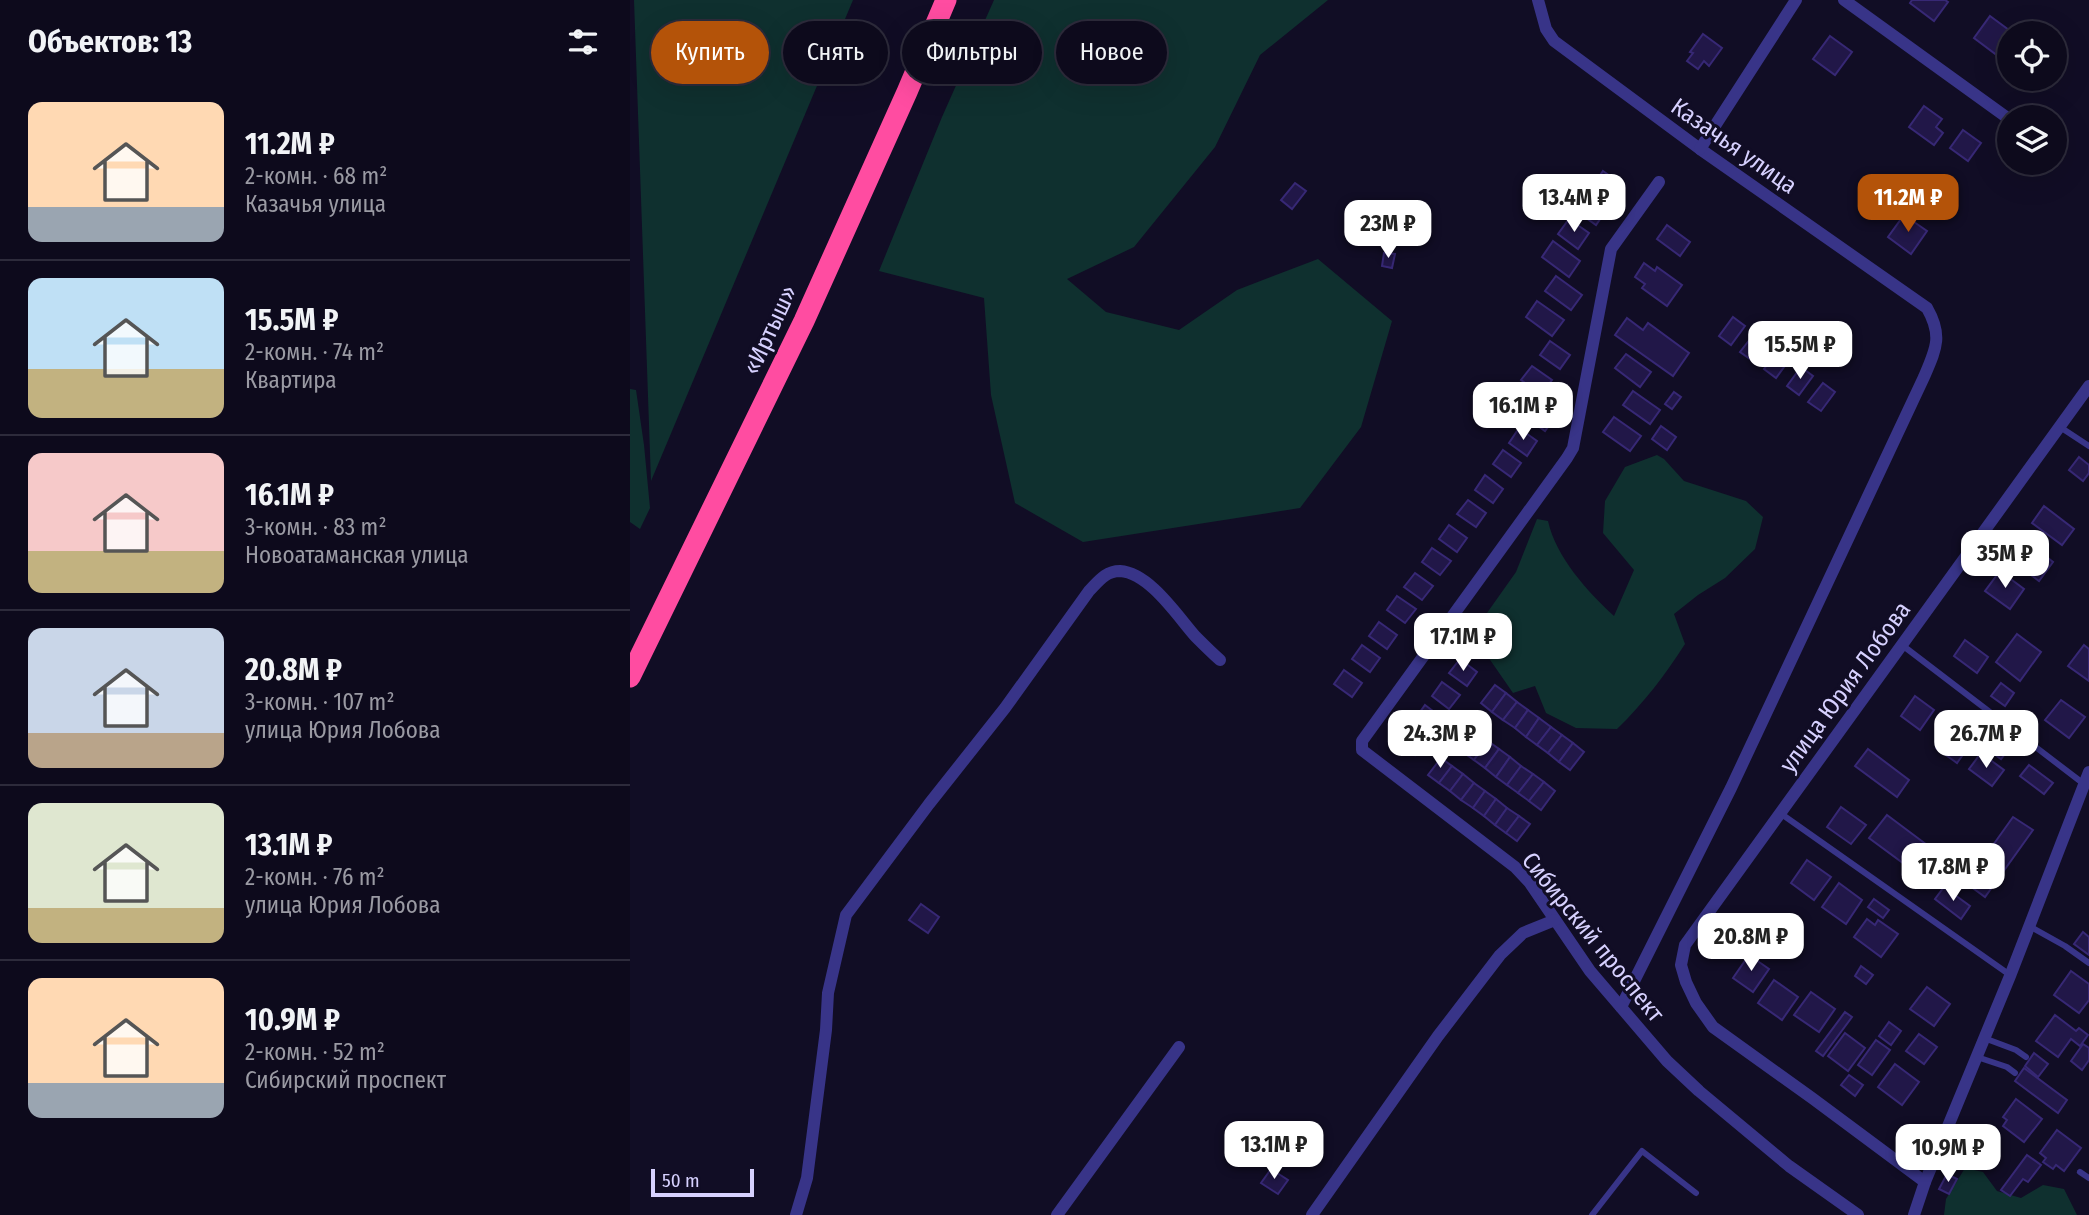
<!DOCTYPE html>
<html lang="ru">
<meta charset="utf-8">
<style>
body{margin:0;font-family:"Fira Sans Condensed",sans-serif;background:#1b1829;color:#f1f3f6;height:100vh;display:flex;flex-direction:column;font-size:26px;white-space:nowrap}
*{box-sizing:border-box;margin:0}
p{font-size:23px;color:#9a9aa3}
.icon{flex:none;width:38px;height:38px;fill:none;stroke:currentColor;stroke-width:2;stroke-linecap:round;stroke-linejoin:round}
.map{position:relative;flex:1;overflow:hidden}
.drawer{display:flex;flex-direction:column;background:#0d0a1c;width:630px}
.drawer>*{flex:none}
.top-card{position:absolute;left:21px;top:21px;width:665px;height:63px;display:flex;gap:14px}
.buttons{position:absolute;left:1367px;top:21px;display:grid;gap:14px}
.buttons a{display:grid;place-items:center;width:70px;height:70px;border-radius:50%;background:#0d0a1c;box-shadow:0 7px 28px #0002,0 0 0 2px #2d2b3b;font-size:35px}
.scale{position:absolute;left:21px;bottom:18px;width:103px;box-sizing:border-box;padding-left:7px;border:4px solid #d7d1ff;border-top:0;font-size:19px;line-height:24px;white-space:nowrap;color:#d7d1ff;-webkit-text-stroke:5px #110d25;paint-order:stroke}
.price{position:absolute;translate:-50% -60px;padding:0 16px;border-radius:14px;background:#fff;color:#222;font-size:23px;line-height:46px;filter:drop-shadow(0 2px 4px #0008)}
.price::after{content:'';position:absolute;left:50%;top:42px;width:21px;height:16px;margin-left:-10px;background:inherit;clip-path:polygon(0 0,100% 0,50% 100%)}
.price.on{background:#b45309;color:#fff}
ul{padding:0;list-style:none}
li{display:flex;align-items:center;gap:21px;height:175px;padding:0 28px}
li+li{border-top:2px solid #2d2b3b}
li span{display:grid;place-items:center;flex:none;width:196px;height:140px;border-radius:14px;color:#555}
li>.icon{margin-inline-start:auto}
span .icon{width:84px;height:84px;fill:#fffc;stroke-width:1}
li b{font-size:30px}
h2{display:flex;justify-content:space-between;align-items:center;height:84px;padding:0 28px;font-size:30px}
.tag{padding:0 24px;border-radius:32px;background:#0d0a1c;box-shadow:0 7px 28px #0002,0 0 0 2px #2d2b3b;font-size:24px;line-height:63px}
.tag.on{background:#b45309;color:#fff}
main{display:flex;flex:1;min-height:0}
.map>svg:first-child{display:block}
.green{fill:#0f302f}
.building{fill:#211748;stroke:#372875;stroke-width:2}
.lines{fill:none;stroke-linecap:round;stroke-linejoin:round}
.lane{stroke:#383488;stroke-width:6}
.street{stroke:#383488;stroke-width:12}
.highway{stroke:#ff4ca1;stroke-width:21}
.labels{text-anchor:middle;dominant-baseline:central;stroke-width:6;stroke-linejoin:round;paint-order:stroke}
.street-label{font-size:24px;fill:#d7d1ff;stroke:#110d25}
</style>
<main>
<section class="drawer">
<h2>Объектов: 13<svg class="icon" aria-label="filters" viewBox="0 0 24 24"><path d="M4 7h16M4 17h16"/><circle cx="9" cy="7" r="2"/><circle cx="15" cy="17" r="2"/></svg></h2>
<ul>
<li><span style="background:linear-gradient(#ffd9b3 75%,#9aa5b1 0)"><svg class="icon" aria-label="home" viewBox="0 0 24 24"><path d="M3 11l9-7 9 7M6 9v11h12V9"/></svg></span><div><b>11.2M ₽</b><p>2-комн. · 68 m²</p><p>Казачья улица</p></div></li>
<li><span style="background:linear-gradient(#bfe0f5 65%,#c2b280 0)"><svg class="icon" aria-label="home" viewBox="0 0 24 24"><path d="M3 11l9-7 9 7M6 9v11h12V9"/></svg></span><div><b>15.5M ₽</b><p>2-комн. · 74 m²</p><p>Квартира</p></div></li>
<li><span style="background:linear-gradient(#f6c9c9 70%,#c2b280 0)"><svg class="icon" aria-label="home" viewBox="0 0 24 24"><path d="M3 11l9-7 9 7M6 9v11h12V9"/></svg></span><div><b>16.1M ₽</b><p>3-комн. · 83 m²</p><p>Новоатаманская улица</p></div></li>
<li><span style="background:linear-gradient(#c9d6e8 75%,#b9a48a 0)"><svg class="icon" aria-label="home" viewBox="0 0 24 24"><path d="M3 11l9-7 9 7M6 9v11h12V9"/></svg></span><div><b>20.8M ₽</b><p>3-комн. · 107 m²</p><p>улица Юрия Лобова</p></div></li>
<li><span style="background:linear-gradient(#dfe7d0 75%,#c2b280 0)"><svg class="icon" aria-label="home" viewBox="0 0 24 24"><path d="M3 11l9-7 9 7M6 9v11h12V9"/></svg></span><div><b>13.1M ₽</b><p>2-комн. · 76 m²</p><p>улица Юрия Лобова</p></div></li>
<li><span style="background:linear-gradient(#ffd9b3 75%,#9aa5b1 0)"><svg class="icon" aria-label="home" viewBox="0 0 24 24"><path d="M3 11l9-7 9 7M6 9v11h12V9"/></svg></span><div><b>10.9M ₽</b><p>2-комн. · 52 m²</p><p>Сибирский проспект</p></div></li>
</ul>
</section>
<div class="map">
<svg width="1459" height="1215" viewBox="0 0 1459 1215">
<rect width="100%" height="100%" fill="#110d25"/>
<g class="green">
<path d="M4 0H223L21 481Z"/>
<path d="M364 0H698L630 55 585 147 504 247 437 279 476 312 549 330 607 290 688 259 762 321 731 427 670 508 453 542 385 503 361 395 354 298 249 271 312 117Z"/>
<path d="M0 389 6 390 14 445 20 508 10 529 0 522Z"/>
<path d="M1027 455 1034 459 1054 481 1116 501 1133 517 1125 549 1095 578 1068 595 1044 614 1055 644C1035 675 1014 703 987 729L946 728 916 713 905 686 883 693 856 654 852 620 886 572 907 519 918 521C926 557 957 591 984 616L1004 570 973 533 975 501 995 467Z"/>
<path d="M1335 1168 1353 1172 1367 1191 1391 1198 1413 1185 1434 1189 1447 1215H1314L1316 1199Z"/>
</g>
<g class="building">
<path d="M1282 0H1315L1318 2 1304 21 1280 3Z"/>
<path d="M1360 16 1383 33H1379V41L1368 56 1344 38Z"/>
<path d="M1073 34 1092 48 1079 66 1074 61 1068 69 1057 61 1063 53 1060 52Z"/>
<path d="M1200 36 1222 52 1205 75 1183 59Z"/>
<path d="M1381 79H1404L1396 90Z"/>
<path d="M1294 106 1312 119 1306 127 1313 133 1304 145 1279 127Z"/>
<path d="M1333 130 1351 143 1338 161 1320 148Z"/>
<path d="M973 171 994 186 983 201 962 187Z"/>
<path d="M665 183 676 191 662 209 651 200Z"/>
<path d="M957 194 977 209 966 225 945 210Z"/>
<path d="M1274 215 1297 231 1281 254 1258 237Z"/>
<path d="M939 219 959 233 948 249 928 234Z"/>
<path d="M1037 225 1060 242 1050 256 1027 239Z"/>
<path d="M923 241 950 261 939 277 912 257Z"/>
<path d="M754 253 765 254 762 268 752 266Z"/>
<path d="M1014 263 1025 271 1027 267 1052 285 1037 306 1012 288 1015 284 1005 277Z"/>
<path d="M926 276 952 295 941 310 915 291Z"/>
<path d="M907 301 934 320 922 336 896 317Z"/>
<path d="M1103 317 1115 326 1101 345 1089 336Z"/>
<path d="M997 318 1013 330 1018 323 1059 353 1043 376 985 335Z"/>
<path d="M1125 333 1136 342 1123 361 1110 352Z"/>
<path d="M920 341 940 355 930 369 910 355Z"/>
<path d="M1149 350 1160 359 1146 378 1134 369Z"/>
<path d="M996 354 1021 372 1010 387 985 368Z"/>
<path d="M902 366 922 380 911 394 891 380Z"/>
<path d="M1171 367 1183 376 1169 395 1157 386Z"/>
<path d="M1193 383 1205 392 1191 411 1178 402Z"/>
<path d="M1003 391 1030 410 1020 424 993 405Z"/>
<path d="M1044 392 1051 397 1042 409 1035 404Z"/>
<path d="M908 403 926 416 915 431 897 418Z"/>
<path d="M984 417 1011 436 1000 451 973 432Z"/>
<path d="M1031 426 1046 437 1037 450 1022 439Z"/>
<path d="M889 428 907 441 897 456 879 443Z"/>
<path d="M873 450 891 463 881 477 863 464Z"/>
<path d="M1449 457 1459 465V473L1453 481 1439 470Z"/>
<path d="M855 475 873 489 863 503 845 490Z"/>
<path d="M838 500 856 513 846 527 827 514Z"/>
<path d="M1414 506 1444 529 1432 545 1402 523Z"/>
<path d="M819 525 837 538 827 552 809 539Z"/>
<path d="M1400 544 1423 562 1409 581 1385 563Z"/>
<path d="M802 548 821 561 810 575 792 562Z"/>
<path d="M1370 571 1394 589 1380 609 1355 591Z"/>
<path d="M785 573 803 586 792 600 774 587Z"/>
<path d="M767 596 786 609 775 623 757 610Z"/>
<path d="M749 622 767 635 757 649 739 636Z"/>
<path d="M1387 634 1411 652 1390 681 1366 662Z"/>
<path d="M1335 640 1358 657 1347 673 1324 656Z"/>
<path d="M732 645 750 658 740 672 722 659Z"/>
<path d="M1454 645 1459 649V681L1438 666Z"/>
<path d="M830 659 847 672 837 686 819 673Z"/>
<path d="M714 670 732 683 722 697 704 684Z"/>
<path d="M812 682 830 695 819 709 802 696Z"/>
<path d="M1371 683 1384 693 1375 706 1361 696Z"/>
<path d="M865 685 876 693 862 712 851 703Z"/>
<path d="M876 693 887 702 873 720 862 712Z"/>
<path d="M1285 696 1304 710 1290 730 1271 716Z"/>
<path d="M1431 700 1455 717 1439 738 1415 720Z"/>
<path d="M887 702 898 710 885 728 873 720Z"/>
<path d="M795 705 812 718 802 732 785 719Z"/>
<path d="M898 710 909 718 896 737 885 728Z"/>
<path d="M909 718 921 727 907 745 896 737Z"/>
<path d="M836 724 847 732 833 752 821 743Z"/>
<path d="M921 727 932 735 918 753 907 745Z"/>
<path d="M1322 727 1342 742 1327 763 1306 748Z"/>
<path d="M778 728 795 741 785 755 768 742Z"/>
<path d="M847 732 858 741 844 760 833 752Z"/>
<path d="M1356 734 1378 750 1371 759 1349 743Z"/>
<path d="M932 735 943 743 929 762 918 753Z"/>
<path d="M858 741 869 749 855 768 844 760Z"/>
<path d="M943 743 954 752 940 770 929 762Z"/>
<path d="M869 749 880 757 866 777 855 768Z"/>
<path d="M1238 749 1279 780 1267 797 1225 766Z"/>
<path d="M1351 753 1374 770 1362 786 1339 769Z"/>
<path d="M880 757 891 766 877 785 866 777Z"/>
<path d="M811 758 822 766 809 783 798 775Z"/>
<path d="M1399 765 1423 783 1414 794 1390 776Z"/>
<path d="M822 766 833 774 820 791 809 783Z"/>
<path d="M891 766 903 774 888 793 877 785Z"/>
<path d="M833 774 844 783 831 800 820 791Z"/>
<path d="M903 774 914 782 899 801 888 793Z"/>
<path d="M914 782 925 791 911 810 899 801Z"/>
<path d="M844 783 855 791 843 808 831 800Z"/>
<path d="M855 791 866 799 854 816 843 808Z"/>
<path d="M866 799 877 808 865 825 854 816Z"/>
<path d="M1211 807 1236 825 1221 844 1197 827Z"/>
<path d="M877 808 889 816 876 833 865 825Z"/>
<path d="M1257 815 1317 860 1300 883 1239 838Z"/>
<path d="M889 816 900 824 887 841 876 833Z"/>
<path d="M1383 817 1403 830 1355 897 1336 883Z"/>
<path d="M1177 860 1201 877 1184 900 1161 883Z"/>
<path d="M1209 883 1232 900 1216 924 1192 907Z"/>
<path d="M1314 887 1340 906 1331 919 1305 899Z"/>
<path d="M1244 899 1259 910 1253 918 1238 907Z"/>
<path d="M291 904 309 917 298 933 279 920Z"/>
<path d="M1237 919 1245 925 1248 920 1268 934 1251 957 1224 937Z"/>
<path d="M1453 932 1459 937V955L1444 944Z"/>
<path d="M1119 955 1139 969 1123 992 1103 978Z"/>
<path d="M1231 966 1243 975 1236 984 1225 976Z"/>
<path d="M1441 971 1459 984V1000L1449 1013 1424 995Z"/>
<path d="M1144 980 1168 997 1152 1020 1128 1003Z"/>
<path d="M1297 987 1320 1004 1304 1026 1280 1009Z"/>
<path d="M1181 992 1205 1009 1189 1032 1164 1015Z"/>
<path d="M1215 1012 1222 1017 1193 1056 1186 1051Z"/>
<path d="M1425 1015 1446 1031 1449 1028 1458 1035 1450 1046 1441 1039 1428 1057 1406 1041Z"/>
<path d="M1259 1022 1271 1031 1261 1045 1249 1036Z"/>
<path d="M1215 1033 1235 1048 1218 1071 1198 1056Z"/>
<path d="M1289 1034 1307 1047 1294 1064 1276 1051Z"/>
<path d="M1246 1040 1260 1050 1242 1075 1228 1065Z"/>
<path d="M1453 1044 1459 1048V1060L1452 1070 1441 1061Z"/>
<path d="M1404 1053 1418 1064 1408 1077 1395 1066Z"/>
<path d="M1265 1064 1289 1082 1272 1105 1248 1087Z"/>
<path d="M1394 1068 1437 1100 1428 1113 1385 1081Z"/>
<path d="M1219 1075 1233 1085 1225 1096 1211 1085Z"/>
<path d="M1386 1099 1412 1119 1394 1142 1373 1126 1377 1120 1373 1117Z"/>
<path d="M1427 1130 1451 1148 1434 1171 1426 1165 1423 1169 1413 1162 1416 1158 1410 1153Z"/>
<path d="M1397 1155 1411 1165 1398 1182 1393 1179 1380 1196 1371 1190Z"/>
<path d="M641 1169 658 1180 648 1194 631 1183Z"/>
<path d="M1317 1174 1327 1179 1319 1194 1309 1189Z"/>
</g>
<g class="lines">
<g class="lane">
<path d="M1430 427 1459 446"/>
<path d="M1272 645 1454 784"/>
<path d="M1150 813 1380 975"/>
<path d="M1399 926 1435 946 1459 963"/>
<path d="M1354 1038 1386 1050 1396 1057"/>
<path d="M1347 1057 1377 1067 1385 1073"/>
<path d="M1450 1172 1459 1178"/>
<path d="M962 1215 1012 1151 1066 1193"/>
</g>
<g class="street">
<path d="M908 0 916 29 924 41 1070 149 1297 308C1313 336 1306 349 1294 377L1101 788 991 1007"/>
<path d="M1214 0 1379 119"/>
<path d="M1070 149 1166 0"/>
<path d="M1029 182 981 249 943 448 937 458 732 741V750L885 867 900 883 960 971 1037 1061 1069 1091 1159 1166 1228 1215"/>
<path d="M1295 1182 1182 1098 1083 1027 1066 1003 1056 982 1051 965 1055 945 1459 386"/>
<path d="M166 1215 177 1178 196 1030 198 993 216 915 299 804 375 708 459 591C468 582 475 571 490 571 520 573 548 617 566 637 574 645 582 653 590 660"/>
<path d="M427 1215 549 1047"/>
<path d="M682 1215 808 1036 870 955 893 933 925 920"/>
<path d="M1284 1215 1295 1182 1380 976 1459 772"/>
</g>
<path class="highway" d="M0 677 174 321 277 92 316 0"/>
</g>
<g class="labels">
<g class="street-label">
<text transform="translate(1104 146) rotate(35)">Казачья улица</text>
<text transform="translate(140 330) rotate(-65)">«Иртыш»</text>
<text transform="translate(1215 687) rotate(-54)">улица Юрия Лобова</text>
<text transform="translate(963 937) rotate(51)">Сибирский проспект</text>
</g>
</g>
</svg>
<div class="buttons">
<a><svg class="icon" aria-label="locate" viewBox="0 0 24 24"><circle cx="12" cy="12" r="6"/><path d="M12 2v4M12 18v4M2 12h4M18 12h4"/></svg></a>
<a><svg class="icon" aria-label="layers" viewBox="0 0 24 24"><path d="M12 4l9 5-9 5-9-5zM3 14l9 5 9-5"/></svg></a>
</div>
<div class="scale">50 m</div>
<b class="price" style="left:944px;top:234px">13.4M ₽</b>
<b class="price on" style="left:1278px;top:234px">11.2M ₽</b>
<b class="price" style="left:758px;top:260px">23M ₽</b>
<b class="price" style="left:1170px;top:381px">15.5M ₽</b>
<b class="price" style="left:893px;top:442px">16.1M ₽</b>
<b class="price" style="left:1375px;top:590px">35M ₽</b>
<b class="price" style="left:833px;top:673px">17.1M ₽</b>
<b class="price" style="left:810px;top:770px">24.3M ₽</b>
<b class="price" style="left:1356px;top:770px">26.7M ₽</b>
<b class="price" style="left:1323px;top:903px">17.8M ₽</b>
<b class="price" style="left:1121px;top:973px">20.8M ₽</b>
<b class="price" style="left:644px;top:1181px">13.1M ₽</b>
<b class="price" style="left:1318px;top:1184px">10.9M ₽</b>
<div class="top-card">
<a class="tag on">Купить</a>
<a class="tag">Снять</a>
<a class="tag">Фильтры</a>
<a class="tag">Новое</a>
</div>
</div>
</main>
